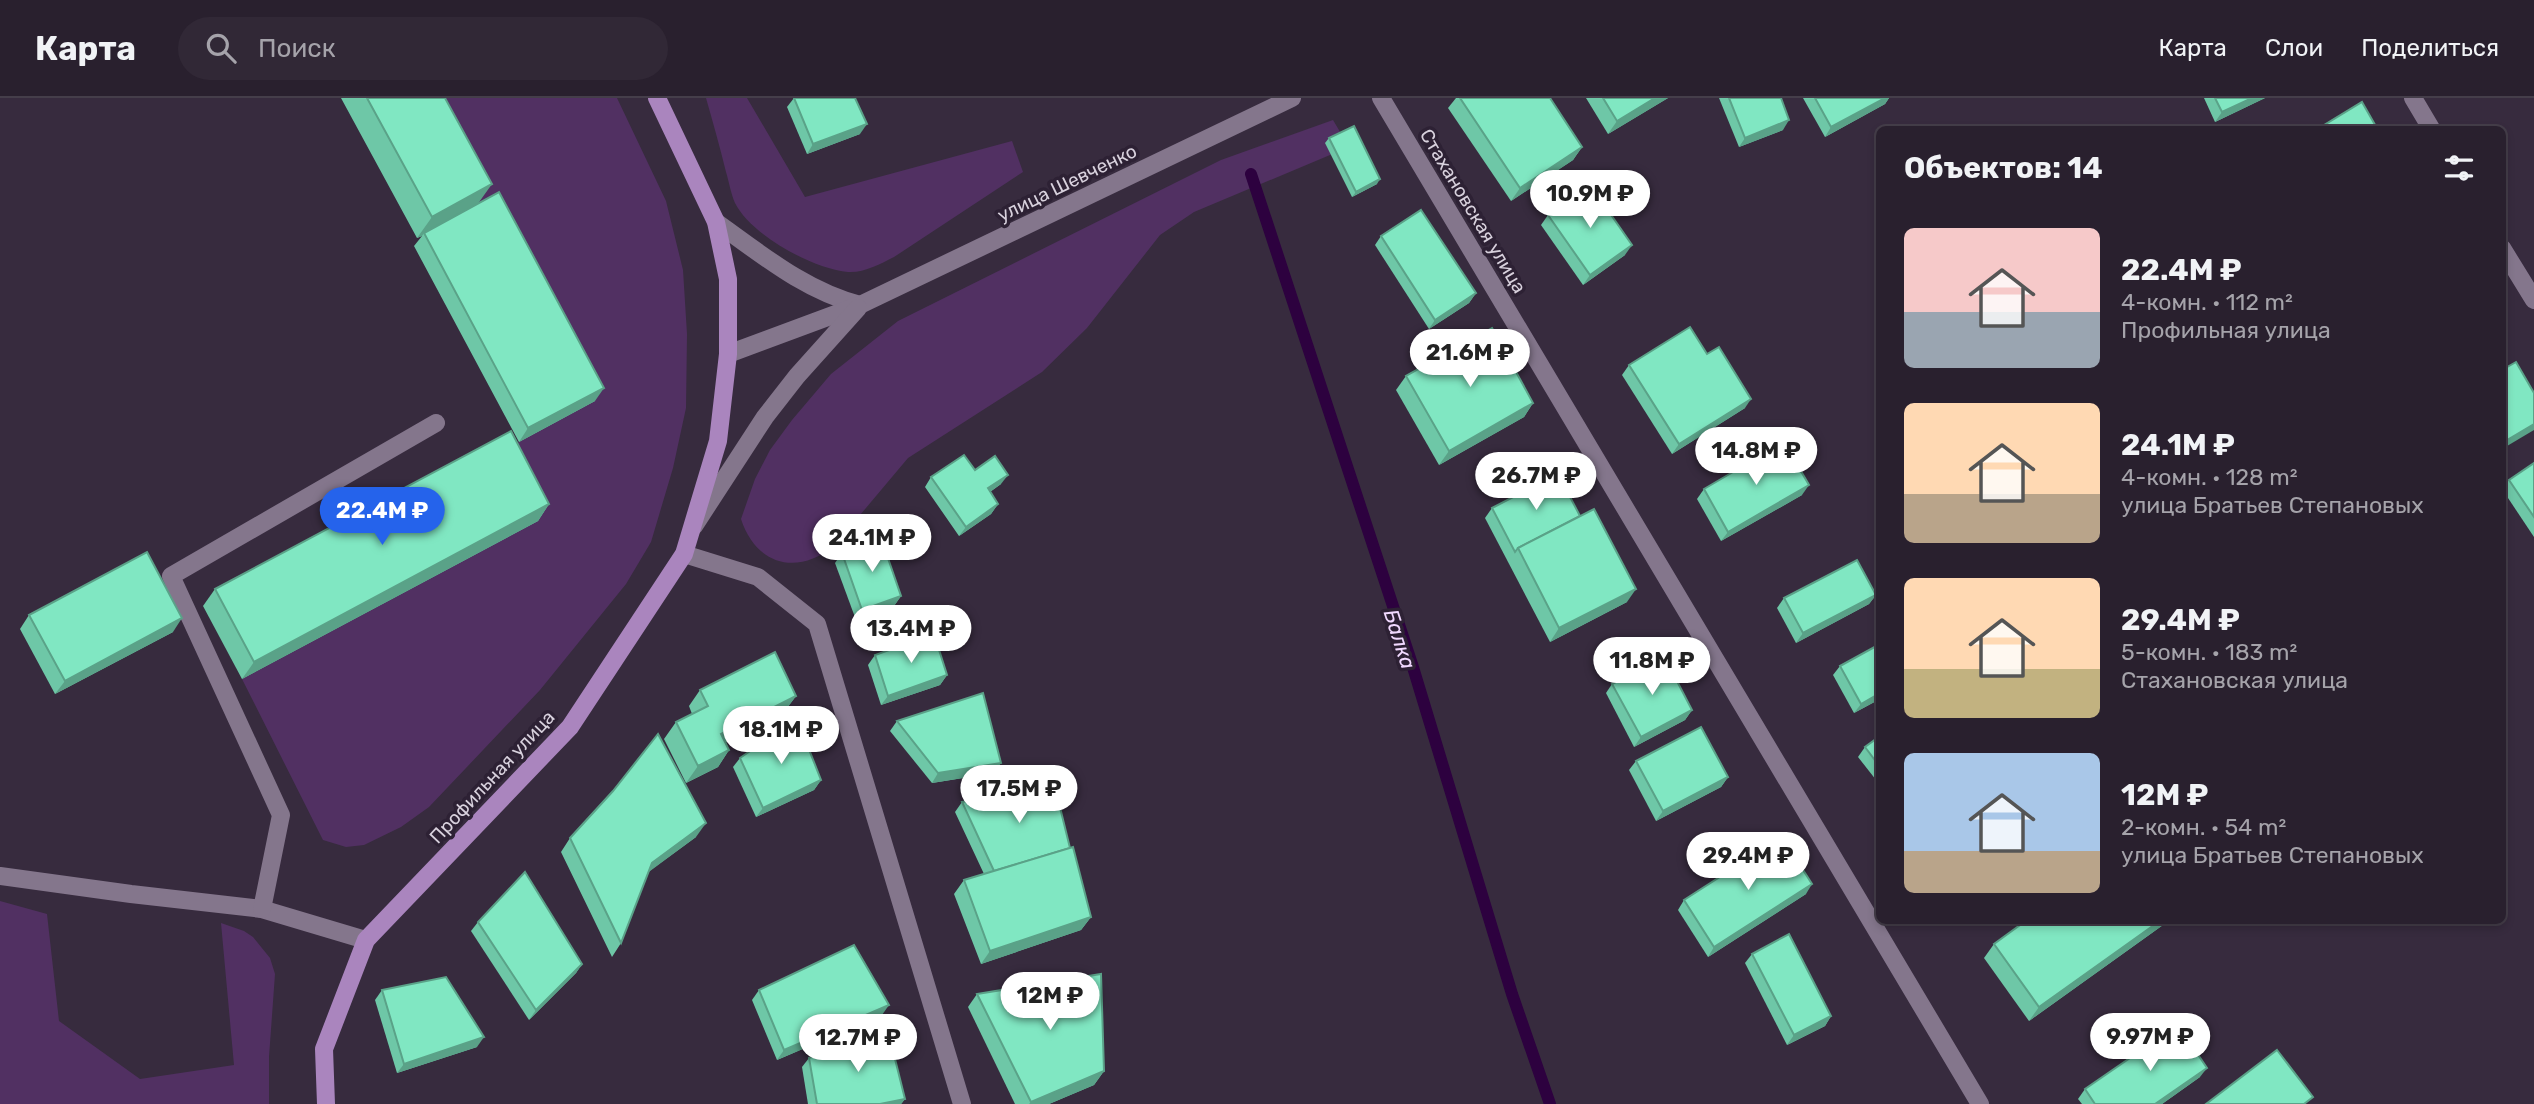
<!DOCTYPE html>
<html lang="ru">
<meta charset="utf-8">
<style>
body{margin:0;font-family:Rubik,sans-serif;background:#312836;color:#f1f3f6;height:100vh;display:flex;flex-direction:column;font-size:26px;white-space:nowrap}
*{box-sizing:border-box;margin:0}
p{font-size:23px;color:#a5a3aa}
.icon{flex:none;width:38px;height:38px;fill:none;stroke:currentColor;stroke-width:2;stroke-linecap:round;stroke-linejoin:round}
.map{position:relative;flex:1;overflow:hidden}
.panel{position:absolute;left:1876px;top:28px;width:630px;height:798px;display:flex;flex-direction:column;background:#29202e;border-radius:10px;box-shadow:0 4px 10px #0003,0 0 0 2px #453e4a}
.panel>*{flex:none}
.price{position:absolute;translate:-50% -60px;padding:0 16px;border-radius:24px;background:#fff;color:#222;font-size:23px;line-height:46px;filter:drop-shadow(0 2px 4px #0008)}
.price::after{content:'';position:absolute;left:50%;top:42px;width:21px;height:16px;margin-left:-10px;background:inherit;clip-path:polygon(0 0,100% 0,50% 100%)}
.price.current{background:#2563eb;color:#fff}
ul{padding:0;list-style:none}
li{display:flex;align-items:center;gap:21px;height:175px;padding:0 28px}
li span{display:grid;place-items:center;flex:none;width:196px;height:140px;border-radius:10px;color:#555}
li>.icon{margin-inline-start:auto}
span .icon{width:84px;height:84px;fill:#fffc;stroke-width:1}
li b{font-size:30px}
h2{display:flex;justify-content:space-between;align-items:center;height:84px;padding:0 28px;font-size:30px}
header{display:flex;align-items:center;gap:42px;box-sizing:border-box;height:98px;padding:0 35px;background:#29202e;border-bottom:2px solid #453e4a}
header strong{font-size:33px}
nav{display:flex;gap:38px;margin-inline-start:auto;font-size:24px}
.search{width:490px;height:63px;background:#312836;display:flex;align-items:center;gap:18px;box-sizing:border-box;padding:0 24px;border-radius:38px;color:#a5a3aa;font-size:26px}
.map>svg:first-child{display:block}
.green{fill:#513062}
.lines{fill:none;stroke-linecap:round;stroke-linejoin:round}
.stream{stroke:#2d013f;stroke-width:12}
.service{stroke:#84768c;stroke-width:18}
.minor{stroke:#84768c;stroke-width:18}
.secondary{stroke:#84768c;stroke-width:18}
.primary{stroke:#aa85be;stroke-width:18}
.wall{fill:#6ec7a7}
.shaded-wall{fill:#5aa288}
.building{fill:#80e7c2;stroke:#5aa288;stroke-width:2}
.labels{text-anchor:middle;dominant-baseline:central;stroke-width:7;stroke-linejoin:round;paint-order:stroke}
.street-label{font-size:19px;fill:#d8d1dd;stroke:#2d2134}
.water-label{font-size:21px;font-style:italic;fill:#f1d9ff;stroke:#2d2134}
</style>
<header>
<strong>Карта</strong>
<div class="search"><svg class="icon" aria-label="search" viewBox="0 0 24 24"><circle cx="10" cy="10" r="6"/><path d="M15 15l6 6"/></svg>Поиск</div>
<nav><a>Карта</a><a>Слои</a><a>Поделиться</a></nav>
</header>
<div class="map">
<svg width="2534" height="1006" viewBox="0 0 2534 1006">
<rect width="100%" height="100%" fill="#372b3e"/>
<g class="green">
<path d="M419 0H617L666 103 683 172 687 236 686 310 673 370 651 444 626 486 540 592 429 709 401 729 364 747 346 749 323 742 242 581 537 423 499 350 519 344 477 107Z"/>
<path d="M706 0H747L805 99 1012 43 1023 74 894 159C880 166 864 175 848 174 813 171 751 137 735 105 731 96 729 84 726 74 720 49 713 25 706 0Z"/>
<path d="M1333 22 1349 49 1194 114 1160 137 1087 230 1042 274 908 360 834 448C797 478 756 467 741 421L755 381 770 352 792 322 831 276 898 223 1221 62Z"/>
<path d="M0 803 47 816 59 923 140 981 234 967 221 825 244 833 253 839 270 860 275 876 269 959V1006H0Z"/>
</g>
<g class="lines">
<path class="stream" d="M1251 76 1412 566 1512 896 1550 1006"/>
<g class="service">
<path d="M0 778 131 796 262 811 366 842"/>
<path d="M262 811 281 717 171 478 436 325"/>
</g>
<g class="minor">
<path d="M1381 0 1980 1006"/>
<path d="M2413 0 2432 32"/>
<path d="M2502 150 2534 202"/>
<path d="M684 456 758 479 817 526 962 1006"/>
</g>
<g class="secondary">
<path d="M716 124C761 156 805 193 860 207"/>
<path d="M728 256 860 207 1292 0"/>
<path d="M694 428 765 319 797 278 858 210"/>
</g>
<path class="primary" d="M326 1006 324 951 366 842 570 629 684 456 718 343 728 256V181L716 124 657 0"/>
</g>
<g class="wall">
<path d="M341 0H445L478 106 595 303 519 344 414 148 422 138 417 140Z"/>
<path d="M794 0 860 36 807 56 787 9Z"/>
<path d="M1456 0H1550L1582 49 1573 62 1511 103 1448 10Z"/>
<path d="M1586 0H1668L1608 36Z"/>
<path d="M1719 0H1781L1783 32 1739 49Z"/>
<path d="M1803 0H1889L1885 6 1825 39Z"/>
<path d="M2204 0H2265L2215 24Z"/>
<path d="M1329 40 1377 86 1352 99 1325 45Z"/>
<path d="M1548 117 1625 157 1583 187 1541 127Z"/>
<path d="M1381 138 1476 195 1469 205 1429 231 1375 147Z"/>
<path d="M1707 256 1745 310 1672 356 1622 277 1629 267Z"/>
<path d="M1406 278 1533 305 1524 319 1439 367 1396 292Z"/>
<path d="M2534 365V439L2502 391 2509 382Z"/>
<path d="M975 372 1001 386 990 394 998 406 991 416 959 438 925 389 931 379Z"/>
<path d="M1704 391 1802 397 1721 443 1697 401Z"/>
<path d="M549 406 538 423 242 581 203 508 215 491Z"/>
<path d="M1492 410 1580 418 1627 504 1550 544 1485 420Z"/>
<path d="M842 455 901 498 894 508 856 522 835 465Z"/>
<path d="M1876 497 1869 506 1796 545 1777 510 1784 500Z"/>
<path d="M29 517 173 534 55 596 20 531Z"/>
<path d="M875 557 947 577 940 587 881 607 868 567Z"/>
<path d="M1840 568 1880 601 1854 615 1833 577Z"/>
<path d="M1612 586 1692 612 1685 622 1634 649 1606 595Z"/>
<path d="M700 592 796 598 784 614 726 644 729 652 718 669 686 685 664 641 676 624 692 616 689 608Z"/>
<path d="M897 623 994 675 932 685 890 633Z"/>
<path d="M1880 638V687L1858 659 1865 649Z"/>
<path d="M740 660 821 682 814 692 756 719 733 669Z"/>
<path d="M1636 663 1728 679 1721 689 1656 723 1629 672Z"/>
<path d="M962 704 1070 750 1091 819 1081 832 981 866 954 796 964 782 984 776 955 714Z"/>
<path d="M696 739 648 774 621 845 612 859 561 754 570 740Z"/>
<path d="M1806 796 1708 859 1678 812 1684 802Z"/>
<path d="M2170 822 2029 923 1984 860 1994 846Z"/>
<path d="M478 824 582 866 576 875 529 922 471 833Z"/>
<path d="M1752 856 1831 918 1825 928 1787 947 1745 865Z"/>
<path d="M382 892 477 949 397 975 375 902Z"/>
<path d="M759 892 882 917 777 962 752 902Z"/>
<path d="M977 896 1104 973 1094 987 1049 1006H1015L968 909Z"/>
<path d="M809 960 905 1001 901 1006H808L802 969Z"/>
<path d="M2200 979 2162 1006H2082L2078 1001 2085 991Z"/>
</g>
<g class="shaded-wall">
<path d="M1655 0H1668L1608 36 1617 23Z"/>
<path d="M1885 0H1889L1885 6 1825 39 1831 29Z"/>
<path d="M2252 0H2265L2215 24 2222 14Z"/>
<path d="M1789 22 1783 32 1739 49 1745 40Z"/>
<path d="M867 26 860 36 807 56 813 46Z"/>
<path d="M1582 49 1573 62 1511 103 1520 90Z"/>
<path d="M1380 81 1377 86 1352 99 1356 94Z"/>
<path d="M492 86 477 107 424 135 422 138 417 140 432 119Z"/>
<path d="M1632 147 1625 157 1583 187 1590 177Z"/>
<path d="M1476 195 1469 205 1429 231 1435 222Z"/>
<path d="M604 290 595 303 519 344 528 330Z"/>
<path d="M1751 301 1745 310 1672 356 1679 346Z"/>
<path d="M1533 305 1524 319 1439 367 1449 353Z"/>
<path d="M2534 326V332L2502 351V345Z"/>
<path d="M1008 377 1001 386 981 400 988 390Z"/>
<path d="M1809 387 1802 397 1721 443 1728 434Z"/>
<path d="M549 406 538 423 242 581 254 564Z"/>
<path d="M998 406 991 416 959 438 966 429Z"/>
<path d="M1636 491 1627 504 1550 544 1559 530Z"/>
<path d="M1876 497 1869 506 1796 545 1803 535Z"/>
<path d="M901 498 894 508 856 522 862 512Z"/>
<path d="M182 520 173 534 55 596 65 583Z"/>
<path d="M947 577 940 587 881 607 888 598Z"/>
<path d="M1880 595V601L1854 615 1861 606Z"/>
<path d="M796 598 784 614 710 652 721 636Z"/>
<path d="M1692 612 1685 622 1634 649 1641 639Z"/>
<path d="M729 652 718 669 686 685 698 668Z"/>
<path d="M1001 665 994 675 932 685 938 675Z"/>
<path d="M1728 679 1721 689 1656 723 1663 713Z"/>
<path d="M821 682 814 692 756 719 763 710Z"/>
<path d="M706 725 696 739 642 779 652 765Z"/>
<path d="M1812 786 1806 796 1708 859 1714 849Z"/>
<path d="M1091 819 1081 832 981 866 990 853Z"/>
<path d="M2161 822H2170L2029 923 2039 909Z"/>
<path d="M582 866 576 875 529 922 536 912Z"/>
<path d="M889 907 882 917 777 962 784 952Z"/>
<path d="M1831 918 1825 928 1787 947 1794 937Z"/>
<path d="M484 939 477 949 397 975 404 966Z"/>
<path d="M2207 970 2200 979 2162 1006H2155Z"/>
<path d="M1104 973 1094 987 1049 1006H1029L1031 1004Z"/>
<path d="M905 1001 901 1006H880Z"/>
</g>
<g class="building">
<path d="M367 0H445L492 86 432 119Z"/>
<path d="M794 0H855L867 26 813 46Z"/>
<path d="M1460 0H1550L1582 49 1520 90Z"/>
<path d="M1603 0H1655L1617 23Z"/>
<path d="M1729 0H1781L1789 22 1745 40Z"/>
<path d="M1815 0H1885L1831 29Z"/>
<path d="M2215 0H2252L2222 14Z"/>
<path d="M2362 4 2378 32H2316Z"/>
<path d="M1354 28 1380 81 1356 94 1329 40Z"/>
<path d="M1591 88 1632 147 1590 177 1548 117Z"/>
<path d="M499 94 604 290 528 330 424 135Z"/>
<path d="M1421 112 1476 195 1435 222 1381 138Z"/>
<path d="M1690 229 1707 256 1719 249 1751 301 1679 346 1629 267Z"/>
<path d="M1492 230 1533 305 1449 353 1406 278Z"/>
<path d="M2516 264 2534 295V326L2502 345V272Z"/>
<path d="M511 333 549 406 254 564 215 491Z"/>
<path d="M1784 344 1809 387 1728 434 1704 391Z"/>
<path d="M964 357 975 372 995 358 1008 377 988 390 998 406 966 429 931 379Z"/>
<path d="M2534 365V419L2509 382Z"/>
<path d="M1558 376 1580 418 1518 450 1515 454 1492 410Z"/>
<path d="M1594 411 1636 491 1559 530 1518 450Z"/>
<path d="M881 440 901 498 862 512 842 455Z"/>
<path d="M147 454 182 520 65 583 29 517Z"/>
<path d="M1857 462 1876 497 1803 535 1784 500Z"/>
<path d="M934 536 947 577 888 598 875 557Z"/>
<path d="M1880 546V595L1861 606 1840 568Z"/>
<path d="M775 554 796 598 721 636 729 652 698 668 676 624 708 608 700 592Z"/>
<path d="M1664 558 1692 612 1641 639 1612 586Z"/>
<path d="M983 595 1001 665 938 675 897 623Z"/>
<path d="M797 621 821 682 763 710 740 660Z"/>
<path d="M1701 629 1728 679 1663 713 1636 663Z"/>
<path d="M658 636 706 725 652 765 621 845 570 740 613 693Z"/>
<path d="M1880 638V669L1865 649Z"/>
<path d="M1054 685 1070 750 994 773 962 704Z"/>
<path d="M1782 739 1812 786 1714 849 1684 802Z"/>
<path d="M1073 749 1091 819 990 853 964 782Z"/>
<path d="M525 774 582 866 536 912 478 824Z"/>
<path d="M2027 822H2161L2039 909 1994 846Z"/>
<path d="M1789 836 1831 918 1794 937 1752 856Z"/>
<path d="M854 847 889 907 784 952 759 892Z"/>
<path d="M1101 876 1104 973 1031 1004 977 896Z"/>
<path d="M446 879 484 939 404 966 382 892Z"/>
<path d="M2178 927 2207 970 2155 1006H2095L2085 991Z"/>
<path d="M888 933 905 1001 880 1006H817L809 960Z"/>
<path d="M2277 952 2313 999 2304 1006H2206Z"/>
</g>
<g class="labels">
<g class="street-label">
<text transform="translate(1067 85) rotate(-26)">улица Шевченко</text>
<text transform="translate(1473 113) rotate(59)">Стахановская улица</text>
<text transform="translate(492 679) rotate(-47)">Профильная улица</text>
</g>
<g class="water-label">
<text transform="translate(1400 541) rotate(72)">Балка</text>
</g>
</g>
</svg>
<b class="price" style="left:1590px;top:132px">10.9M ₽</b>
<b class="price" style="left:1470px;top:291px">21.6M ₽</b>
<b class="price" style="left:1756px;top:389px">14.8M ₽</b>
<b class="price" style="left:1536px;top:414px">26.7M ₽</b>
<b class="price current" style="left:382px;top:449px">22.4M ₽</b>
<b class="price" style="left:872px;top:476px">24.1M ₽</b>
<b class="price" style="left:911px;top:567px">13.4M ₽</b>
<b class="price" style="left:1652px;top:599px">11.8M ₽</b>
<b class="price" style="left:781px;top:668px">18.1M ₽</b>
<b class="price" style="left:1019px;top:727px">17.5M ₽</b>
<b class="price" style="left:1748px;top:794px">29.4M ₽</b>
<b class="price" style="left:1050px;top:934px">12M ₽</b>
<b class="price" style="left:2150px;top:975px">9.97M ₽</b>
<b class="price" style="left:858px;top:976px">12.7M ₽</b>
<section class="panel">
<h2>Объектов: 14<svg class="icon" aria-label="filters" viewBox="0 0 24 24"><path d="M4 7h16M4 17h16"/><circle cx="9" cy="7" r="2"/><circle cx="15" cy="17" r="2"/></svg></h2>
<ul>
<li><span style="background:linear-gradient(#f6c9c9 60%,#9aa5b1 0)"><svg class="icon" aria-label="home" viewBox="0 0 24 24"><path d="M3 11l9-7 9 7M6 9v11h12V9"/></svg></span><div><b>22.4M ₽</b><p>4-комн. · 112 m²</p><p>Профильная улица</p></div></li>
<li><span style="background:linear-gradient(#ffd9b3 65%,#b9a48a 0)"><svg class="icon" aria-label="home" viewBox="0 0 24 24"><path d="M3 11l9-7 9 7M6 9v11h12V9"/></svg></span><div><b>24.1M ₽</b><p>4-комн. · 128 m²</p><p>улица Братьев Степановых</p></div></li>
<li><span style="background:linear-gradient(#ffd9b3 65%,#c2b280 0)"><svg class="icon" aria-label="home" viewBox="0 0 24 24"><path d="M3 11l9-7 9 7M6 9v11h12V9"/></svg></span><div><b>29.4M ₽</b><p>5-комн. · 183 m²</p><p>Стахановская улица</p></div></li>
<li><span style="background:linear-gradient(#a9c7e8 70%,#b9a48a 0)"><svg class="icon" aria-label="home" viewBox="0 0 24 24"><path d="M3 11l9-7 9 7M6 9v11h12V9"/></svg></span><div><b>12M ₽</b><p>2-комн. · 54 m²</p><p>улица Братьев Степановых</p></div></li>
</ul>
</section>
</div>
